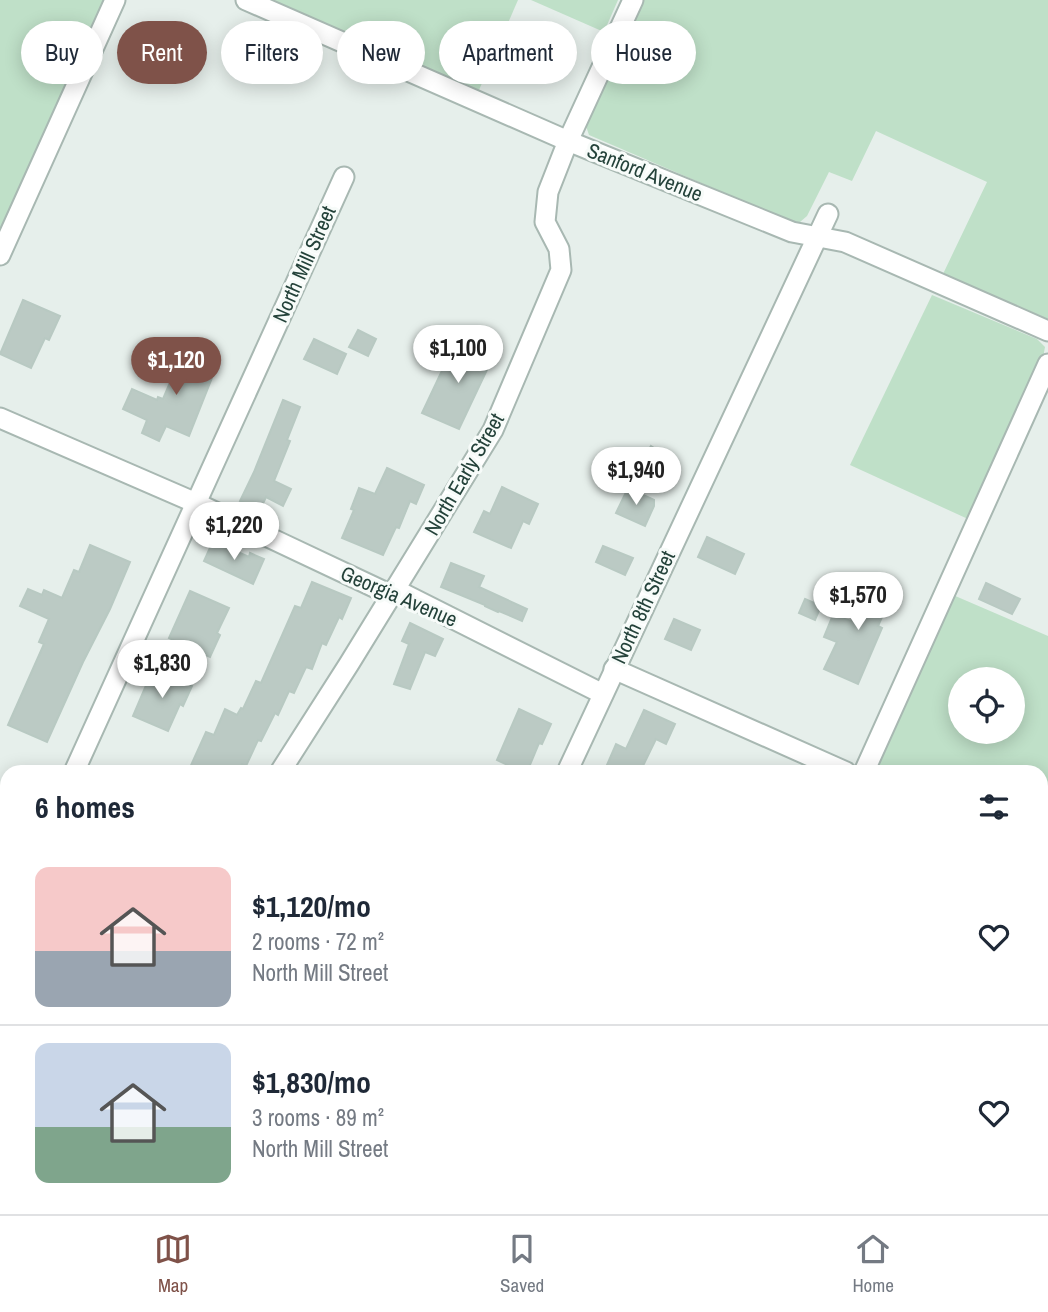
<!DOCTYPE html>
<meta charset="utf-8">
<style>
body{margin:0;font-family:"Archivo Narrow",sans-serif;background:#f2f2f3;color:#1f2937;height:100vh;display:flex;flex-direction:column;font-size:26px;white-space:nowrap}
*{box-sizing:border-box;margin:0}
p{font-size:23px;color:#747a83}
.icon{flex:none;width:38px;height:38px;fill:none;stroke:currentColor;stroke-width:2;stroke-linecap:round;stroke-linejoin:round}
.map{position:relative;flex:1;overflow:hidden}
.drawer{position:absolute;left:0px;top:765px;width:1048px;height:450px;display:flex;flex-direction:column;background:#fff;border-radius:21px 21px 0 0;box-shadow:0 4px 18px #0003}
.drawer>*{flex:none}
.banner{position:absolute;left:21px;top:21px;width:1006px;height:63px;display:flex;gap:14px}
.tools{position:absolute;left:948px;top:667px;display:grid;gap:14px}
.tools a{display:grid;place-items:center;width:77px;height:77px;border-radius:50%;background:#fff;box-shadow:0 4px 18px #0003;font-size:35px}
.price{position:absolute;translate:-50% -60px;padding:0 16px;border-radius:24px;background:#fff;color:#222;font-size:23px;line-height:46px;filter:drop-shadow(0 2px 4px #0008)}
.price::after{content:'';position:absolute;left:50%;top:42px;width:21px;height:16px;margin-left:-10px;background:inherit;clip-path:polygon(0 0,100% 0,50% 100%)}
.price.on{background:#7f5249;color:#fff}
ul{padding:0;list-style:none}
li{display:flex;align-items:center;gap:21px;height:175px;padding:0 35px}
li+li{border-top:2px solid #e0e1e3}
li span{display:grid;place-items:center;flex:none;width:196px;height:140px;border-radius:14px;color:#555}
li>.icon{margin-inline-start:auto}
span .icon{width:84px;height:84px;fill:#fffc;stroke-width:1}
li b{font-size:30px}
h2{display:flex;justify-content:space-between;align-items:center;height:84px;padding:0 35px;font-size:30px}
.chip{padding:0 24px;border-radius:32px;background:#fff;box-shadow:0 4px 18px #0003;font-size:24px;line-height:63px}
.chip.on{background:#7f5249;color:#fff}
.tab-bar{display:flex;justify-content:space-around;align-items:center;height:98px;border-top:2px solid #e0e1e3;background:#fff;font-size:19px;color:#747a83}
.tab-bar a{display:grid;justify-items:center;gap:4px}
.tab-bar .on{color:#7f5249}
.map>svg:first-child{display:block}
.green{fill:#bfe0c8;fill-rule:evenodd}
.building{fill:#bbcac4;stroke:#b8c9c2;stroke-width:2}
.lines{fill:none;stroke-linecap:round;stroke-linejoin:round}
.street-casing{stroke:#a8b8b2;stroke-width:23}
.secondary-casing{stroke:#a4bbb3;stroke-width:24}
.street{stroke:#fff;stroke-width:19}
.secondary{stroke:#fff;stroke-width:21}
.labels{text-anchor:middle;dominant-baseline:central;stroke-width:6;stroke-linejoin:round;paint-order:stroke}
.street-label{font-size:21px;fill:#24423a;stroke:#f7fbf9}
</style>
<div class="map">
<svg width="1048" height="1214" viewBox="0 0 1048 1214">
<rect width="100%" height="100%" fill="#e6efeb"/>
<g class="green">
<path d="M0 0H105L0 232Z"/>
<path d="M269 0H518L479 90Z"/>
<path d="M531 0H618L604 32Z"/>
<path d="M644 0H1048V319L943 274 987 182 876 131 852 181 829 172 807 216 800 222H792L589 135 586 126Z"/>
<path d="M932 295 1037 339 1045 347 1043 358 968 519 850 465Z"/>
<path d="M953 595 1048 636V849L1041 846V772H880L878 764ZM961 679H1013V732H961Z"/>
</g>
<g class="building">
<path d="M23 300 60 316 49 340 45 338 31 368 0 354Z"/>
<path d="M358 330 376 339 368 356 349 347Z"/>
<path d="M314 339 346 354 337 374 304 359Z"/>
<path d="M456 341 493 357 459 429 422 413Z"/>
<path d="M187 348 219 360 189 436 166 426 159 441 142 433 147 420 123 409 132 389 157 400 158 397 163 399 174 373 176 374Z"/>
<path d="M283 400 300 407 287 440 290 441 274 481 291 489 283 506 266 497 260 510 240 501 254 472Z"/>
<path d="M651 446 671 459 661 476 640 464Z"/>
<path d="M387 468 424 485 416 504 410 501 399 528 396 527 383 555 342 538 354 510 351 509 359 488 375 494Z"/>
<path d="M502 487 538 504 529 524 523 521 511 548 474 532 484 511 490 514Z"/>
<path d="M628 488 654 500V506L645 526 616 513Z"/>
<path d="M707 537 744 554 735 574 698 557Z"/>
<path d="M213 541 249 557 250 553 264 559 253 584 204 561Z"/>
<path d="M90 545 130 562 110 609 83 662 47 742 8 725 44 644 39 642 49 619 20 606 28 589 42 595 44 590 62 598 74 570 79 572Z"/>
<path d="M603 546 633 558 625 575 596 562Z"/>
<path d="M451 563 484 576 479 587 527 609 522 621 499 611 498 612 485 606V605L441 587Z"/>
<path d="M865 577 894 590 878 626 882 628 858 684 824 669 837 642 824 637 833 615 851 621 861 593 858 592Z"/>
<path d="M312 582 351 598 342 619 339 617 326 645 322 643 312 669 306 667 294 693 289 691 278 715 275 713 261 741 258 740 246 766 242 764 238 772H188L206 732 214 735 225 709 237 715 241 708 243 709 256 681 261 683 295 606 301 608Z"/>
<path d="M986 583 1020 599 1012 614 979 599Z"/>
<path d="M190 591 229 608 217 633 220 635 210 657 169 638Z"/>
<path d="M805 599 821 606 815 620 799 613Z"/>
<path d="M674 619 700 630 691 650 665 639Z"/>
<path d="M410 623 443 639 435 656 425 652 410 689 394 684 409 644 402 641Z"/>
<path d="M153 669 192 686 183 706 180 704 168 731 133 716Z"/>
<path d="M519 709 551 724 542 744 539 743 527 772H522L497 760Z"/>
<path d="M644 710 675 724 666 744 656 739 640 772H604L616 744 626 749Z"/>
</g>
<g class="lines">
<g class="street-casing">
<g id="street">
<path d="M246 0 568 141 792 232 845 242 1048 331"/>
<path d="M0 255 115 0"/>
<path d="M0 418 196 503 391 595 404 594 603 694"/>
<path d="M614 669 846 772"/>
<path d="M74 772 344 177"/>
<path d="M280 772 349 664 493 430 561 270 559 249 545 222 548 192 568 141 633 0"/>
<path d="M567 772 828 214"/>
<path d="M864 772 1048 364"/>
<path d="M1041 858 1048 861"/>
<path d="M0 936 7 920"/>
<path d="M1041 1064 1048 1049"/>
<path d="M1041 1130 1048 1133"/>
<path d="M0 1186 7 1189"/>
<path d="M50 1208 65 1214"/>
<path d="M493 1208 507 1214"/>
<path d="M362 1214 365 1208"/>
<path d="M661 1214 664 1208"/>
<path d="M973 1214 976 1208"/>
</g>
</g>
<g class="secondary-casing">
<g id="secondary">
<path d="M0 872 7 878"/>
<path d="M229 1208 233 1214"/>
</g>
</g>
<use href="#street" class="street"/>
<use href="#secondary" class="secondary"/>
</g>
<g class="labels">
<g class="street-label">
<text transform="translate(645 172) rotate(22)">Sanford Avenue</text>
<text transform="translate(304 264) rotate(-66)">North Mill Street</text>
<text transform="translate(464 474) rotate(-60)">North Early Street</text>
<text transform="translate(399 596) rotate(23)">Georgia Avenue</text>
<text transform="translate(643 607) rotate(-65)">North 8th Street</text>
</g>
</g>
</svg>
<div class="tools">
<a><svg class="icon" aria-label="locate" viewBox="0 0 24 24"><circle cx="12" cy="12" r="6"/><path d="M12 2v4M12 18v4M2 12h4M18 12h4"/></svg></a>
</div>
<b class="price" style="left:458px;top:385px">$1,100</b>
<b class="price on" style="left:176px;top:397px">$1,120</b>
<b class="price" style="left:636px;top:507px">$1,940</b>
<b class="price" style="left:234px;top:562px">$1,220</b>
<b class="price" style="left:858px;top:632px">$1,570</b>
<b class="price" style="left:162px;top:700px">$1,830</b>
<div class="banner">
<a class="chip">Buy</a>
<a class="chip on">Rent</a>
<a class="chip">Filters</a>
<a class="chip">New</a>
<a class="chip">Apartment</a>
<a class="chip">House</a>
</div>
<section class="drawer">
<h2>6 homes<svg class="icon" aria-label="filters" viewBox="0 0 24 24"><path d="M4 7h16M4 17h16"/><circle cx="9" cy="7" r="2"/><circle cx="15" cy="17" r="2"/></svg></h2>
<ul>
<li><span style="background:linear-gradient(#f6c9c9 60%,#9aa5b1 0)"><svg class="icon" aria-label="home" viewBox="0 0 24 24"><path d="M3 11l9-7 9 7M6 9v11h12V9"/></svg></span><div><b>$1,120/mo</b><p>2 rooms · 72 m²</p><p>North Mill Street</p></div><svg class="icon" aria-label="heart" viewBox="0 0 24 24"><path d="M12 20l-8-8c-3-5 5-10 8-4 3-6 11-1 8 4z"/></svg></li>
<li><span style="background:linear-gradient(#c9d6e8 60%,#7fa58c 0)"><svg class="icon" aria-label="home" viewBox="0 0 24 24"><path d="M3 11l9-7 9 7M6 9v11h12V9"/></svg></span><div><b>$1,830/mo</b><p>3 rooms · 89 m²</p><p>North Mill Street</p></div><svg class="icon" aria-label="heart" viewBox="0 0 24 24"><path d="M12 20l-8-8c-3-5 5-10 8-4 3-6 11-1 8 4z"/></svg></li>
</ul>
</section>
</div>
<nav class="tab-bar">
<a class="on"><svg class="icon" aria-label="map" viewBox="0 0 24 24"><path d="M3 6l6-2 6 2 6-2v14l-6 2-6-2-6 2zM9 4v14M15 6v14"/></svg>Map</a>
<a><svg class="icon" aria-label="saved" viewBox="0 0 24 24"><path d="M7 4h10v16l-5-4-5 4z"/></svg>Saved</a>
<a><svg class="icon" aria-label="home" viewBox="0 0 24 24"><path d="M3 11l9-7 9 7M6 9v11h12V9"/></svg>Home</a>
</nav>
